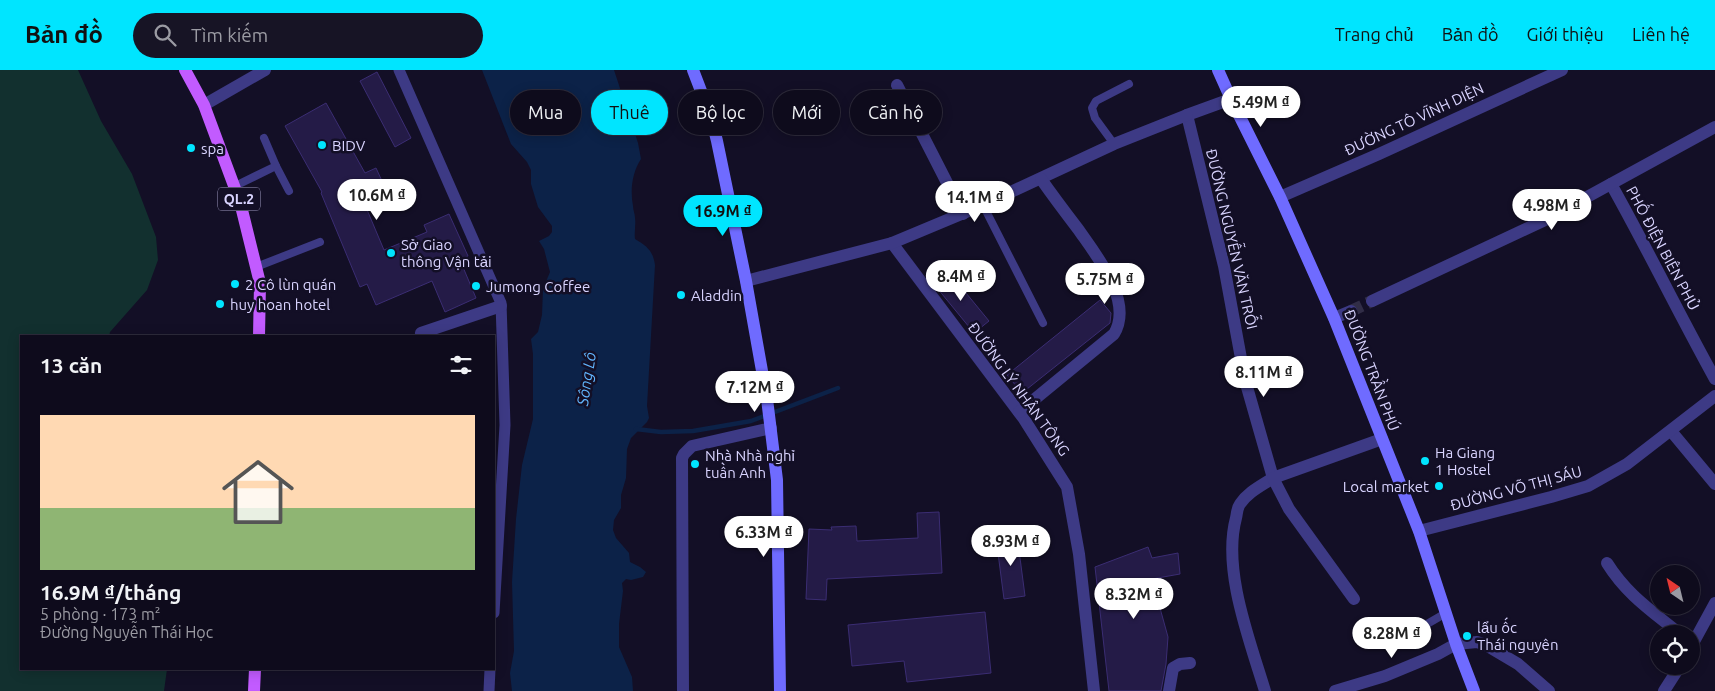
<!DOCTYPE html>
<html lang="vi">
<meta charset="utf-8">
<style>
body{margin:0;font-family:Ubuntu,sans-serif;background:#171425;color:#f1f3f6;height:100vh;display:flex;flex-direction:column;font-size:19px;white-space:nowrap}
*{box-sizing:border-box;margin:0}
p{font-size:16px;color:#9b9ba3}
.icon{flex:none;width:28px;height:28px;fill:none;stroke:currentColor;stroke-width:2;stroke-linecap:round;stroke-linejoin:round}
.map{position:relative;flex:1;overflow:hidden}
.side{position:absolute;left:20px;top:265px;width:475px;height:335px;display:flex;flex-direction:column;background:#0e0b1c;border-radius:0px;box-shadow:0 2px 12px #0003,0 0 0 1px #2e2b3b}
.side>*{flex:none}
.hud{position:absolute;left:510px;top:20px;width:475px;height:45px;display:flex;gap:10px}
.needle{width:32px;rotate:325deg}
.fabs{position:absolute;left:1650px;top:495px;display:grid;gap:10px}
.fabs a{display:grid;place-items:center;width:50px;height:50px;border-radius:50%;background:#0e0b1c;box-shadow:0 2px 12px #0003,0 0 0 1px #2e2b3b;font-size:25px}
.price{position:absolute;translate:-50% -42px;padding:0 11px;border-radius:18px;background:#fff;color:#222;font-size:16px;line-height:32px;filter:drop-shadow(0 1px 2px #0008)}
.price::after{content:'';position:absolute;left:50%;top:30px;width:15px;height:11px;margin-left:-8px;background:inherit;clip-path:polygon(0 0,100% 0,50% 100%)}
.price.on{background:#00e5ff;color:#111}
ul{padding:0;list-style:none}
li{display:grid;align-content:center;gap:10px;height:265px;padding:0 20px}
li+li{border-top:1px solid #2e2b3b}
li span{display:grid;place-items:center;height:155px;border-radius:0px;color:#555}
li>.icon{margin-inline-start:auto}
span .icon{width:90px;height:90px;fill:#fffc;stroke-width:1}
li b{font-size:21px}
h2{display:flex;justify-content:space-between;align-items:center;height:60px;padding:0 20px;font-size:21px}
.chip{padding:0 18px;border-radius:22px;background:#0e0b1c;box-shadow:0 2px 12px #0003,0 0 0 1px #2e2b3b;font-size:18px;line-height:45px}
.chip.on{background:#00e5ff;color:#111}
header{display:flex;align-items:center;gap:30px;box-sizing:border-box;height:70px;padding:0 25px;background:#00e5ff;color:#111}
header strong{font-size:24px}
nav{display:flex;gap:28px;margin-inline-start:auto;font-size:18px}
.search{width:350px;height:45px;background:#171425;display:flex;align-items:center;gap:12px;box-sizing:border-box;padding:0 18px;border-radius:28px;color:#9b9ba3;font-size:19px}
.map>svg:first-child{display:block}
.green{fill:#12302f}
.water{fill:#0c2248}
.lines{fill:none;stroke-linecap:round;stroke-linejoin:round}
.stream{stroke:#0c2248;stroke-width:4.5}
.building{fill:#241b47;stroke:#3b2d73}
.minor-tunnel{stroke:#312d47;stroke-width:12;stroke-dasharray:12 6;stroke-linecap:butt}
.service{stroke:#3d3a85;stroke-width:8}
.pedestrian{stroke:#3d3a85;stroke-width:11}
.minor{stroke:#3d3a85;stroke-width:12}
.secondary{stroke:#6f6bff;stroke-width:12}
.primary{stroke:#c25bff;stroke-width:12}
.poi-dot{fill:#00e5ff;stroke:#130f26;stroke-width:2}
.labels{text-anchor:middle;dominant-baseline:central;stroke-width:5;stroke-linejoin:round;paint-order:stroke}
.shield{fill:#130f26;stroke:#9e99be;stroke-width:1}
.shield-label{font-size:14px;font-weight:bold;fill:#d9d4ff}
.street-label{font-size:15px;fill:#d9d4ff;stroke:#130f26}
.poi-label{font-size:15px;fill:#d9d4ff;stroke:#130f26;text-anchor:start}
.water-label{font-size:16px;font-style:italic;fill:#62b6ff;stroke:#130f26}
</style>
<header>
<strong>Bản đồ</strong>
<div class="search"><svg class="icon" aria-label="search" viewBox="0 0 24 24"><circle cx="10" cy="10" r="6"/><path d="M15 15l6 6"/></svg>Tìm kiếm</div>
<nav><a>Trang chủ</a><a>Bản đồ</a><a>Giới thiệu</a><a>Liên hệ</a></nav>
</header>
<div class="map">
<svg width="1715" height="621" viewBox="0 0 1715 621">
<rect width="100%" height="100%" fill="#130f26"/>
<path class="green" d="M0 0H78L101 51 132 104 156 167 158 190 147 220 110 262 109 266H21V599H167L164 621H0Z"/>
<path class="water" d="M482 0H614L638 73 641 89C632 103 630 120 633 136 633 140 635 144 635 148 636 155 634 162 635 169 647 176 653 181 655 195L647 336 649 348 647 352 631 368 627 379 626 408 621 425V438L614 450 613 460 616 468 629 483 630 492 640 497 646 502 643 507 631 510 626 509 622 513 623 521 619 554V577L632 607 633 621H512L510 603 514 581 512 512 516 449 522 395 533 349V284L531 269 538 262 542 245 543 219 550 202 544 179 539 171 549 166 552 162V156L538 137 531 114V100L527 92 511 74Z"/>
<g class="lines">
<path class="stream" d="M636 359 661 362 693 361 751 351 838 318"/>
</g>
<g class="building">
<path d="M377 2 411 68 395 77 360 11Z"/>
<path d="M326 33 365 103 376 98 388 124 365 135 384 180 427 162 424 155 449 144 468 186 460 190 476 228 445 242 432 211 376 235 367 214 360 217 321 123 322 122 285 56Z"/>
<path d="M948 201 989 251 974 263 933 213Z"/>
<path d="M1100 230 1111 243 1110 253 1022 323 1007 305Z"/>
<path d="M939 442 942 503 827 509 826 530 806 529 809 459 832 460 831 457 856 456 857 471 918 468 917 443Z"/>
<path d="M1017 465 1025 526 1004 529 996 468Z"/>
<path d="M1148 477 1152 488 1178 483 1180 504 1152 509 1168 567 1166 594 1161 621H1109L1095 497Z"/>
<path d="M985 542 991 603 907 612 904 591 852 596 848 555Z"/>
</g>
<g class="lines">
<path class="minor-tunnel" d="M1351 241 1372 231"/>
<g class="service">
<path d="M1114 74 1095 48 1092 38 1096 31 1129 14"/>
<path d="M276 96 289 121"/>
<path d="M235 116 276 96 264 68"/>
<path d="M983 135 1043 253"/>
<path d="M256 197 320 172"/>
<path d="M1396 572 1446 543"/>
</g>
<g class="pedestrian">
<path d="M399 0 501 233 505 355 494 543"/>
<path d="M489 621 490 599"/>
</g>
<g class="minor">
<path d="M897 15 963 144"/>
<path d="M1231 29 1187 45 1224 196 1245 310 1273 408C1261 416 1248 422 1240 434 1237 438 1237 444 1236 448 1222 500 1250 571 1265 621"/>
<path d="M204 35 265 0"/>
<path d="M1611 114C1647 178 1679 244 1715 309"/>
<path d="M1280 127 1379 84 1562 0"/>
<path d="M892 173 1024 349 1067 417 1079 484 1094 621"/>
<path d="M746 211 892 173 983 135 1114 74 1187 45"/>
<path d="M1372 231 1545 150 1715 57"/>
<path d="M1334 248 1351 241"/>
<path d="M421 263 501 236"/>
<path d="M1019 342 1114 264C1134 231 1096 185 1078 159 1065 142 1053 126 1041 109"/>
<path d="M1671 361 1715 414"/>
<path d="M1419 461 1551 427 1588 416 1627 394 1715 326"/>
<path d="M1607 493C1627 525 1652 541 1680 564"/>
<path d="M1354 529 1289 439 1273 408 1382 369"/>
<path d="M1691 577 1715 533"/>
<path d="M683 621 682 388 684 384 692 376 771 358"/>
<path d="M1169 621 1173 598 1180 594 1190 593"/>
<path d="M1335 621 1385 606 1438 584 1456 574 1477 572 1486 575 1518 594 1549 621"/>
<path d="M1664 621 1680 596"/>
</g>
<g class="secondary">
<path d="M693 0 711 47 717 71 746 211 767 329 777 410 780 621"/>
<path d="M1218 0 1231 29 1280 127 1334 248 1419 461 1456 574 1474 621"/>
</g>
<g class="primary">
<path d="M185 0 204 35 240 132 260 213 259 266"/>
<path d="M254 621 255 599"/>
</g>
</g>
<g class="poi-dot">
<circle cx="322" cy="75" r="5"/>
<circle cx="191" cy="78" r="5"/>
<circle cx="391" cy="183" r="5"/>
<circle cx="235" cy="214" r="5"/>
<circle cx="476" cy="216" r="5"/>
<circle cx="681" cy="225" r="5"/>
<circle cx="220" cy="234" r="5"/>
<circle cx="1425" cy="391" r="5"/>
<circle cx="695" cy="394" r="5"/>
<circle cx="1439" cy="416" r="5"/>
<circle cx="1467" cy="566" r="5"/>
</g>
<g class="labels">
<rect class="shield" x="218" y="117.5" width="42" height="23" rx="4"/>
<g class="shield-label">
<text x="239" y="129">QL.2</text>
</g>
<g class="street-label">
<text transform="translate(1414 49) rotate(-25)">ĐƯỜNG TÔ VĨNH DIỆN</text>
<text transform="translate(1232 169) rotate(77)">ĐƯỜNG NGUYỄN VĂN TRỖI</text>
<text transform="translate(1663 178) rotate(62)">PHỐ ĐIỆN BIÊN PHỦ</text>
<text transform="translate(1372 300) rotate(69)">ĐƯỜNG TRẦN PHÚ</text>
<text transform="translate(1019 319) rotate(54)">ĐƯỜNG LÝ NHÂN TÔNG</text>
<text transform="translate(1516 418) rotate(-15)">ĐƯỜNG VÕ THỊ SÁU</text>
</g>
<g class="poi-label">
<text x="332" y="75">BIDV</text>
<text x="201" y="78">spa</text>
<text x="401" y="174">Sở Giao<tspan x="401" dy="17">thông Vận tải</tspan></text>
<text x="245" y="214">2 Cô lùn quán</text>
<text x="486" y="216">Jumong Coffee</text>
<text x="691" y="225">Aladdin</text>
<text x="230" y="234">huy hoan hotel</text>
<text x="1435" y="382">Ha Giang<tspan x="1435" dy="17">1 Hostel</tspan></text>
<text x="705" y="385">Nhà Nhà nghỉ<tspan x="705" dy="17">tuần Anh</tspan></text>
<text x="1429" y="416" text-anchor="end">Local market</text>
<text x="1477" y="557">lẩu ốc<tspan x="1477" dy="17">Thái nguyên</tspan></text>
</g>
<g class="water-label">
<text transform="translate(586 309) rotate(-81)">Sông Lô</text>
</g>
</g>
</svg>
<div class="fabs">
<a><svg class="needle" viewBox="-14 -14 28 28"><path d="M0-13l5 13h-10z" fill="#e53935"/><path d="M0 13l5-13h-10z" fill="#9b9ba3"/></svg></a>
<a><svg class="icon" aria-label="locate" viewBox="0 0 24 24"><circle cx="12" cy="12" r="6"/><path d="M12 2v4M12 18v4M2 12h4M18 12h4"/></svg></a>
</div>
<b class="price" style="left:1261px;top:58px">5.49M ₫</b>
<b class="price" style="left:377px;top:151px">10.6M ₫</b>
<b class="price" style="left:975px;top:153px">14.1M ₫</b>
<b class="price" style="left:1552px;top:161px">4.98M ₫</b>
<b class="price on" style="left:723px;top:167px">16.9M ₫</b>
<b class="price" style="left:961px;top:232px">8.4M ₫</b>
<b class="price" style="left:1105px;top:235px">5.75M ₫</b>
<b class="price" style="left:1264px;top:328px">8.11M ₫</b>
<b class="price" style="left:755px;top:343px">7.12M ₫</b>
<b class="price" style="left:764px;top:488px">6.33M ₫</b>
<b class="price" style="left:1011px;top:497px">8.93M ₫</b>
<b class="price" style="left:1134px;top:550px">8.32M ₫</b>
<b class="price" style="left:1392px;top:589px">8.28M ₫</b>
<div class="hud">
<a class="chip">Mua</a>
<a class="chip on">Thuê</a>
<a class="chip">Bộ lọc</a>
<a class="chip">Mới</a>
<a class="chip">Căn hộ</a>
</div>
<section class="side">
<h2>13 căn<svg class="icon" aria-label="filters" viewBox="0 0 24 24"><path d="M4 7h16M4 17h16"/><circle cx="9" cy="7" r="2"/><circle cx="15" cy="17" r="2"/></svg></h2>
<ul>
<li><span style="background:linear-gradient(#ffd9b3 60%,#8fb573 0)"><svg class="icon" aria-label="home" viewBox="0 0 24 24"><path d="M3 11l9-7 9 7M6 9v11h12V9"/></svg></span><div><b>16.9M ₫/tháng</b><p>5 phòng · 173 m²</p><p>Đường Nguyễn Thái Học</p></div></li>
</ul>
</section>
</div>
